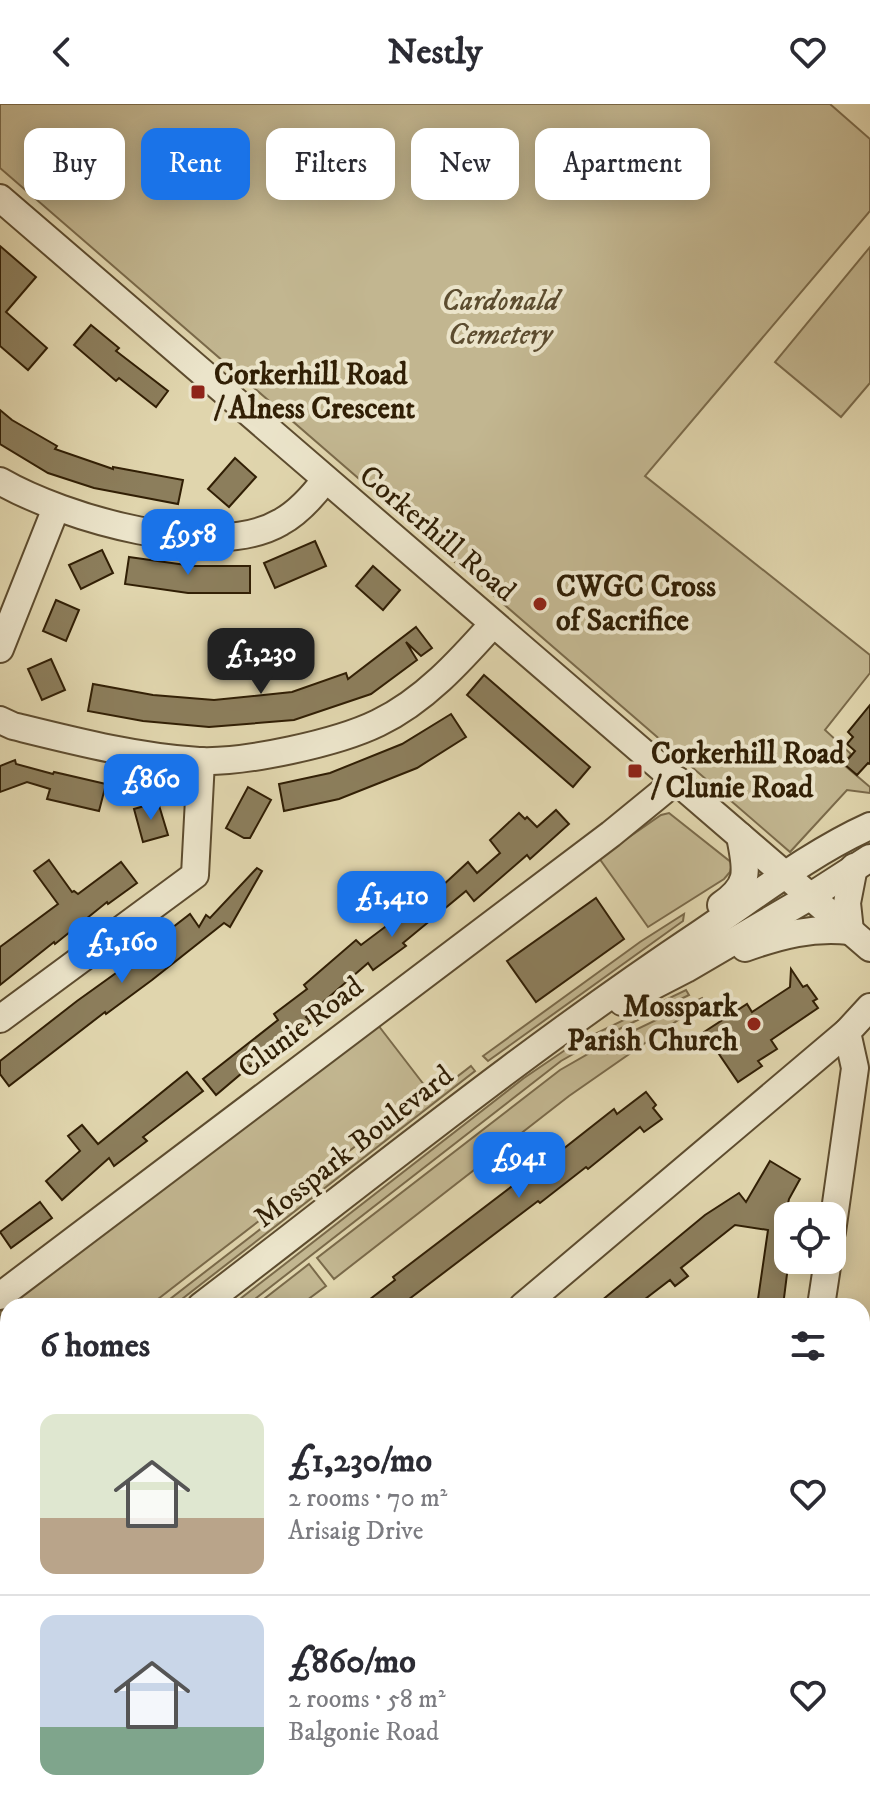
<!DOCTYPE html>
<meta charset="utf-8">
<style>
body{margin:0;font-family:"IM FELL DW Pica",serif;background:#f7f7f7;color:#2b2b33;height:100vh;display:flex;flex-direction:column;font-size:30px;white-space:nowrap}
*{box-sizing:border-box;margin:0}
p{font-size:26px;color:#7c7c81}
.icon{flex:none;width:44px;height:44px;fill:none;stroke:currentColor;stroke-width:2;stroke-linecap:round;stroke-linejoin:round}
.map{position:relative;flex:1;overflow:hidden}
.sheet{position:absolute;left:0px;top:1194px;width:870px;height:512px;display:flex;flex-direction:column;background:#fff;border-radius:24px 24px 0 0;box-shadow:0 4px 20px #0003}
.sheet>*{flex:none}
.hud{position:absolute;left:24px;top:24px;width:822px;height:72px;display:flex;gap:16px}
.controls{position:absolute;left:774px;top:1098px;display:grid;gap:16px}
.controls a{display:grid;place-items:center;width:72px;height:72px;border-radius:16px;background:#fff;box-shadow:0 4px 20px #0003;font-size:40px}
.price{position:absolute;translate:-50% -68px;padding:0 18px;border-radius:16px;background:#1a73e8;color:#fff;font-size:26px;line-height:52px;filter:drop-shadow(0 2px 4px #0008)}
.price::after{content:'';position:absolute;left:50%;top:48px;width:24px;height:18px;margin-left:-12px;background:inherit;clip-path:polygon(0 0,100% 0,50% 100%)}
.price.active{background:#222;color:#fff}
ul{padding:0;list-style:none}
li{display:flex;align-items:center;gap:24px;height:200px;padding:0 40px}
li+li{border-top:2px solid #e1e1e2}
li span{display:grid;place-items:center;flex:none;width:224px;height:160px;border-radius:16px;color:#555}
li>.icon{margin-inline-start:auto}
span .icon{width:96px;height:96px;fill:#fffc;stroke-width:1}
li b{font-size:34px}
h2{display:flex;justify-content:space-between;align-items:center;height:96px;padding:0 40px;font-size:34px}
.tag{padding:0 28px;border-radius:16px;background:#fff;box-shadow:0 4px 20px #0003;font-size:28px;line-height:72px}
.tag.active{background:#1a73e8;color:#fff}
header{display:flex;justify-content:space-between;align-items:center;height:104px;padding:0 40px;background:#fff;font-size:36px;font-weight:700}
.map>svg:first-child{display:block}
.green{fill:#c2b690;stroke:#7a6a4a;stroke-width:2}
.building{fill:#8c7e5c;stroke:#311f05;stroke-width:2}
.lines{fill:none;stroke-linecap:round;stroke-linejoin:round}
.minor-casing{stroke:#5d4c2f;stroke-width:30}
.minor{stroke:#ebe4ca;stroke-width:26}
.poi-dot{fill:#8f2418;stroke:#ebe4ca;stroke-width:3}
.labels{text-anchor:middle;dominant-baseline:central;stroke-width:8;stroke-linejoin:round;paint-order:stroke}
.park-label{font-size:30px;font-style:italic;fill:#5c4c2f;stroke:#ebe4ca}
.poi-label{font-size:30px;font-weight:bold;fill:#311f05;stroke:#ebe4ca;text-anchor:start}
.street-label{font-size:30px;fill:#311f05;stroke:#ebe4ca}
</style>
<header><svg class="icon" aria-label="back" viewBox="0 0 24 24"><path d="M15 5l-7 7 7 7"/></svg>Nestly<svg class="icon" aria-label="heart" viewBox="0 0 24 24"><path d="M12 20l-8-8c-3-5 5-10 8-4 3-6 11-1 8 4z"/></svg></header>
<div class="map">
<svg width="870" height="1706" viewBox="0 0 870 1706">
<rect width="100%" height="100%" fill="#e0d5ad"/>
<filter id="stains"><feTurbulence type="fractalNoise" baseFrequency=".0025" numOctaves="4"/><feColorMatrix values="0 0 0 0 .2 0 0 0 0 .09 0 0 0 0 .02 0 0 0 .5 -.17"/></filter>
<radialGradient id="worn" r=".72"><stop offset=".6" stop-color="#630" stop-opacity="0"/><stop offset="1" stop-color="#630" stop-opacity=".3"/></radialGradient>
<g class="green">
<path d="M0 0H830L870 35V107L645 372 870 551V569L825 626 851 650 843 660 870 683V689L847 686 790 748 0 64Z"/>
<path d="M870 143V279L841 313 775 258Z"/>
<path d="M669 709 732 759 730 768 724 775 648 823 599 754 661 711Z"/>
<path d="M684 810 683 817 488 957 483 952 640 838Z"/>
<path d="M686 886 689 891 603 933 561 957 246 1202H231L524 974 574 940Z"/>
<path d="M702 894 704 898 569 992 334 1175 317 1154 560 966 602 942Z"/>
<path d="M378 921 428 986 149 1202H8Z"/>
<path d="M471 962 475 967 173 1202H161Z"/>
<path d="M309 1160 326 1182 299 1202H255Z"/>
<path d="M8 1202V1311L0 1317V1208Z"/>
<path d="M0 1379 8 1386V1698H391L401 1706H0Z"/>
</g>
<g class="building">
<path d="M0 142 36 173 6 208 47 244 28 266 0 242Z"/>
<path d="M91 221 119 244 116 247 168 287 156 303 119 274 116 277 74 241Z"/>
<path d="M0 306 12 316 57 342 55 345 113 365V363L183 376 178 400 94 384 48 369 0 340Z"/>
<path d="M235 354 256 373 229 403 208 385Z"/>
<path d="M315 437 326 462 275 484 264 459Z"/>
<path d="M102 446 113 469 81 485 69 461Z"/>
<path d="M129 453 193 462H250V489H188L125 480Z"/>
<path d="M373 462 400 486 383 506 356 482Z"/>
<path d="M56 496 79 506 66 537 43 527Z"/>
<path d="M416 523 432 544 421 552 406 538 417 556 371 590 294 616 209 623 143 617 88 607 93 580 153 591 214 596 292 588 346 569 348 575Z"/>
<path d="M51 555 65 586 42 596 28 565Z"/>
<path d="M484 571 590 663 573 683 467 591Z"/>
<path d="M870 601V660L868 659 857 671 844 660 855 647 847 640 853 633 848 628Z"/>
<path d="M451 610 466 633 417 664 339 695 284 707 279 680 330 669 402 640Z"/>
<path d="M15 656 16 660 53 670 54 668 106 680 99 707 47 695 50 685 27 678 0 688V662Z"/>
<path d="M248 683 271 696 250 734H244L226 724Z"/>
<path d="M158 698 168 731 143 738 134 705Z"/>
<path d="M556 706 569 720 530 755 527 751 474 797 466 787 403 839 406 842 373 866 368 859 306 913 311 918 268 947 216 991 203 975 278 916 274 910 307 885 304 881 356 836 361 841 405 808 403 806 437 778 441 783 468 758 477 769 500 749 490 736 519 709 525 715 527 713 537 723Z"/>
<path d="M49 756 72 788 74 787 78 790 121 758 137 779 108 800 107 798 55 840 54 838 0 881V843L58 800 34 767Z"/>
<path d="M257 764 262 767 230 823 224 819 152 876 106 910 105 908 9 982 0 970V957L77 897 148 846 146 844 190 810 199 823 206 811 210 814Z"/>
<path d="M596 794 624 835 536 898 507 857Z"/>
<path d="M791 865 803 883 807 881 817 895 813 897 818 904 771 936 777 945 758 957 762 962 738 978 704 928 747 900 752 908 790 883Z"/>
<path d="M187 968 203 987 143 1033 147 1037 114 1062 109 1054 62 1096 46 1077 80 1047 68 1032 82 1021 98 1040Z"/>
<path d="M646 988 656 1001 653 1004 662 1015 644 1028 640 1023 588 1065 586 1063 540 1099 538 1097 400 1202H361L395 1176 393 1173 528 1070 530 1071 614 1005 617 1010Z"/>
<path d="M770 1057 800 1075 789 1095 782 1125 788 1126V1162L783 1202H757L768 1126 735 1121 681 1164 688 1172 675 1182 670 1176 636 1202H595L705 1111 739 1089 746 1098Z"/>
<path d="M40 1098 52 1114 11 1144 0 1128Z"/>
</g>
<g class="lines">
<g class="minor-casing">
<g id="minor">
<path d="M0 94 870 844"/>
<path d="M0 377C64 414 213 458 281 418 299 408 313 392 325 376"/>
<path d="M0 545 56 404"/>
<path d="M0 616 13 622C74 637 136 653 199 657 245 659 337 639 378 619 424 597 460 557 493 520"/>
<path d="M721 801C752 780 746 765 740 732"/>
<path d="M850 827 847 799 854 763"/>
<path d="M745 844C781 831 812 823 850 827"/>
<path d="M622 898 686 865 811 792 870 754"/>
<path d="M0 915 195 771 201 657"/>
<path d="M832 1128 855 964 847 928 870 903"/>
<path d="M0 1192 611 730 677 676"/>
<path d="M201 1202C366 1076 528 944 701 829 756 792 810 749 870 722"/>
<path d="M523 1202 847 928"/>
<path d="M821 1202 828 1156"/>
<path d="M862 1283 870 1289"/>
<path d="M0 1358 8 1352"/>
<path d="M862 1480 870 1487"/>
<path d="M416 1698 425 1706"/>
<path d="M782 1698 792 1706"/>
</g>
</g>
<use href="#minor" class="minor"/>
</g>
<g class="poi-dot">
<rect x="190" y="280" width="16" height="16" rx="4"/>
<circle cx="540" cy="500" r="8"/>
<rect x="627" y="659" width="16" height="16" rx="4"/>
<circle cx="754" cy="920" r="8"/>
</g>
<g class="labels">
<g class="park-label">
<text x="500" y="197">Cardonald<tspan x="500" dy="34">Cemetery</tspan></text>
</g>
<g class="poi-label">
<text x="214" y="271">Corkerhill Road<tspan x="214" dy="34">/ Alness Crescent</tspan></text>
<text x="556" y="483">CWGC Cross<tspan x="556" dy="34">of Sacrifice</tspan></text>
<text x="651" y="650">Corkerhill Road<tspan x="651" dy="34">/ Clunie Road</tspan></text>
<text x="738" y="903" text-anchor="end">Mosspark<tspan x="738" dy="34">Parish Church</tspan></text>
</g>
<g class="street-label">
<text transform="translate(437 430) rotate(40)">Corkerhill Road</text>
<text transform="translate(301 924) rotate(-37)">Clunie Road</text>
<text transform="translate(354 1043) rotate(-38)">Mosspark Boulevard</text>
</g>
</g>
<rect width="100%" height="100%" filter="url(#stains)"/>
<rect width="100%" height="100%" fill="url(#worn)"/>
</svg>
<div class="controls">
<a><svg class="icon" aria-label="locate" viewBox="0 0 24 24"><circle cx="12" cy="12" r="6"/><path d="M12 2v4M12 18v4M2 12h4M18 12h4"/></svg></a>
</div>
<b class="price" style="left:188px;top:473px">£958</b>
<b class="price active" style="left:261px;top:592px">£1,230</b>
<b class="price" style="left:151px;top:718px">£860</b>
<b class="price" style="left:392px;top:835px">£1,410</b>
<b class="price" style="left:122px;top:881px">£1,160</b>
<b class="price" style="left:519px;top:1096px">£941</b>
<div class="hud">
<a class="tag">Buy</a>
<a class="tag active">Rent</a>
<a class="tag">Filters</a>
<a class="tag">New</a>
<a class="tag">Apartment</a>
</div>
<section class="sheet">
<h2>6 homes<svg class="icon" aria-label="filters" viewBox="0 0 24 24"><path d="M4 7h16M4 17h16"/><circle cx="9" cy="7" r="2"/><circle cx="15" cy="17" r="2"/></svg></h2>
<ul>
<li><span style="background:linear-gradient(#dfe7d0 65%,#b9a48a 0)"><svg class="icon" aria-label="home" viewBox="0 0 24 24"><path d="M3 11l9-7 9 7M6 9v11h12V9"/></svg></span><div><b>£1,230/mo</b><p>2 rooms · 70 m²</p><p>Arisaig Drive</p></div><svg class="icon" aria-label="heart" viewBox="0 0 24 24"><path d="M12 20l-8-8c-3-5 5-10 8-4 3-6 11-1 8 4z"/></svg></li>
<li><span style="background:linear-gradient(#c9d6e8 70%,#7fa58c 0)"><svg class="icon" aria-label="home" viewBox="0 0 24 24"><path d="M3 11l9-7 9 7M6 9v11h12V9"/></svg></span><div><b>£860/mo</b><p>2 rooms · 58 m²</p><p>Balgonie Road</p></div><svg class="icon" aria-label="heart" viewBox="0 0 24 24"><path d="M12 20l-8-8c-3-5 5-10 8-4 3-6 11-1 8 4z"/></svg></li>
</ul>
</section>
</div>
